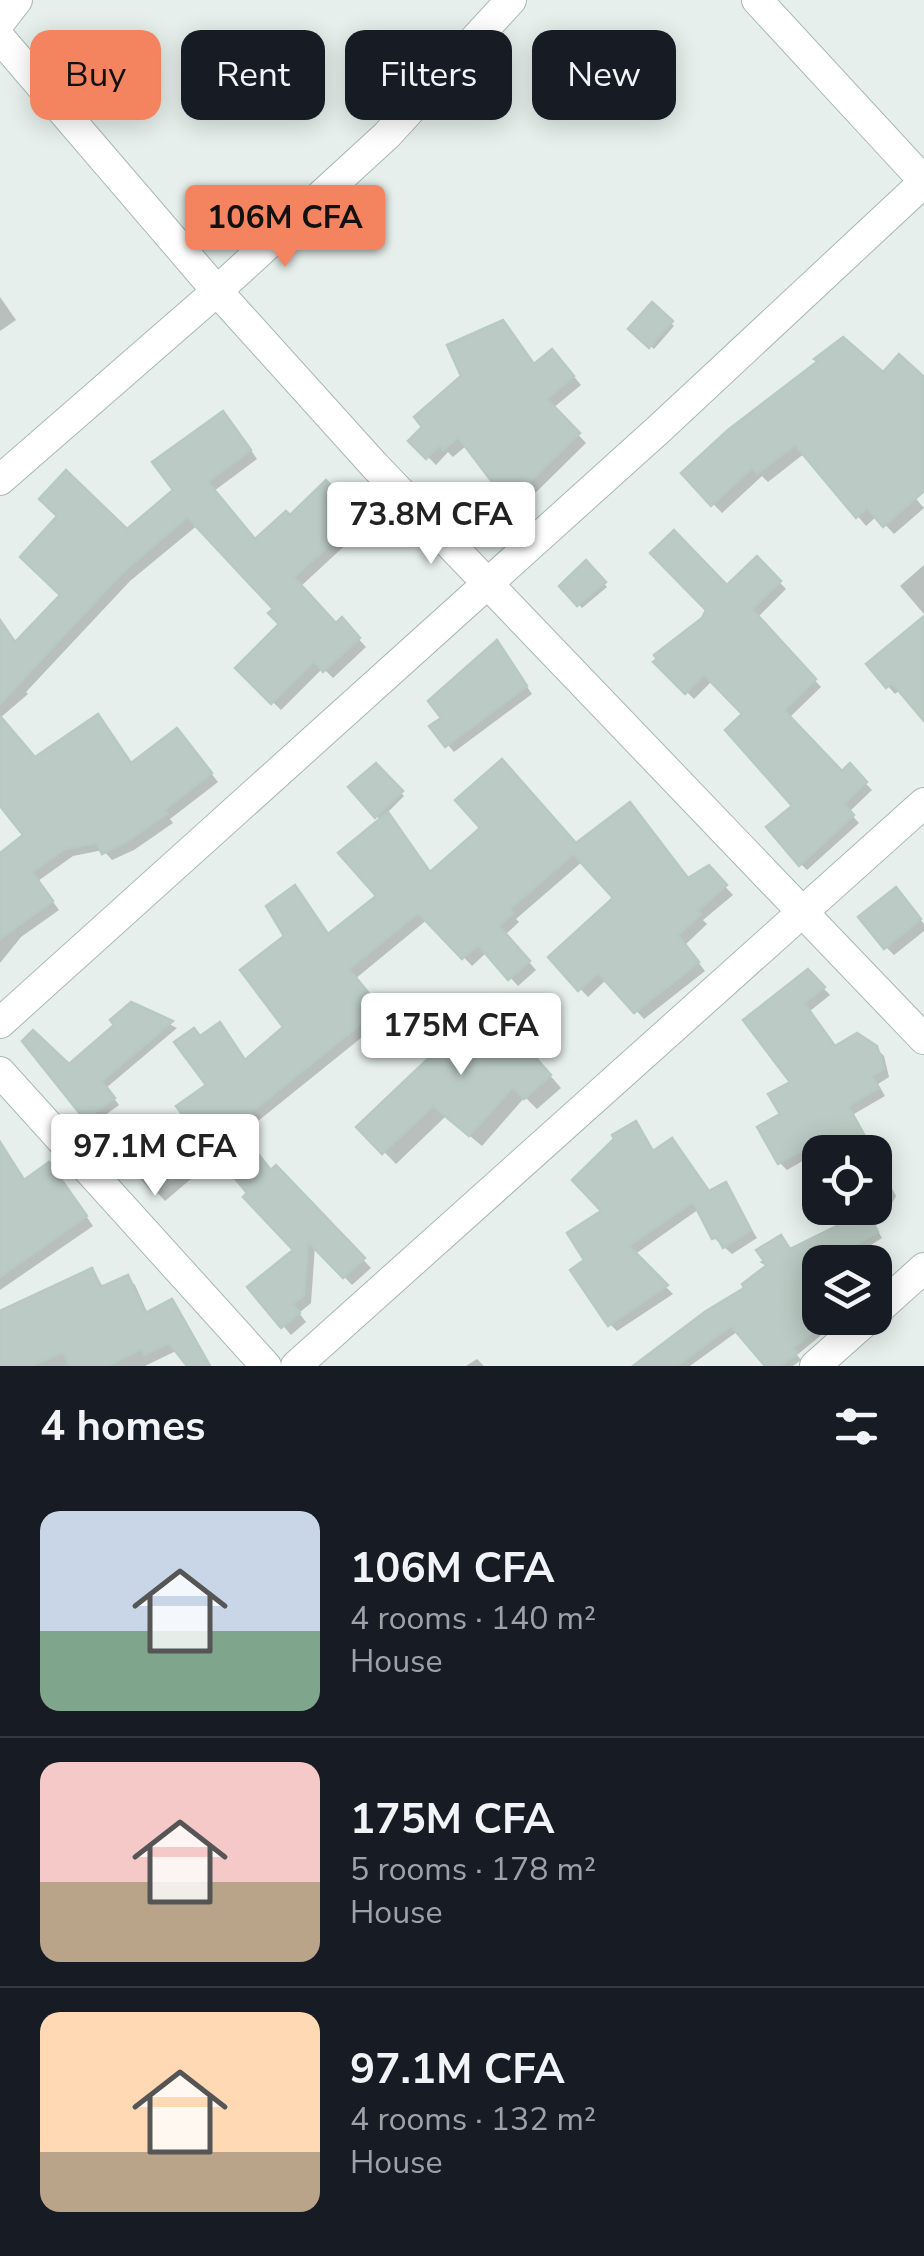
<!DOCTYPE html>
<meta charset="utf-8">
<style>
body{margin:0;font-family:"Nunito Sans",sans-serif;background:#242831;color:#f1f3f6;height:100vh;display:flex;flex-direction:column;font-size:38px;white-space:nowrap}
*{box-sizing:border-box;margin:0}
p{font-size:32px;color:#9ea1a6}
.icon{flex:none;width:55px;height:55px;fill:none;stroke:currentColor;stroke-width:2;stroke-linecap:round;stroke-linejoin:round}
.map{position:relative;height:1366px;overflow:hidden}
.side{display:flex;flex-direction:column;background:#171b24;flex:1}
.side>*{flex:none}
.hud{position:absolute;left:30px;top:30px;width:865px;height:90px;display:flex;gap:20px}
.tools{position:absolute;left:802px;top:1135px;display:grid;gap:20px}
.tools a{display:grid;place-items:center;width:90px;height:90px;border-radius:20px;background:#171b24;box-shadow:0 5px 25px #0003;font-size:50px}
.price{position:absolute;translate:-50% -85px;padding:0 22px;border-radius:10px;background:#fff;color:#222;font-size:32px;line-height:65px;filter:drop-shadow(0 2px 5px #0008)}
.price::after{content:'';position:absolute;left:50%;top:60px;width:30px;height:22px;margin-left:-15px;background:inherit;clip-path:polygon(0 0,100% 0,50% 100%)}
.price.selected{background:#f4845f;color:#111}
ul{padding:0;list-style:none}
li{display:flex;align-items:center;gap:30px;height:250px;padding:0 40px}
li+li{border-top:2px solid #363941}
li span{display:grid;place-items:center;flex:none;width:280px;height:200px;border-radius:20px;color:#555}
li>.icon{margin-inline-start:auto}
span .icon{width:120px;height:120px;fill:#fffc;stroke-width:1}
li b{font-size:42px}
h2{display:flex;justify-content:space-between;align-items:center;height:120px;padding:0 40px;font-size:42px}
.pill{padding:0 35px;border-radius:20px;background:#171b24;box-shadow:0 5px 25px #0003;font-size:35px;line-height:90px}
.pill.selected{background:#f4845f;color:#111}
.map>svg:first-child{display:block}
.shadow{fill:#0003}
.building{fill:#bbcac4;stroke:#b8c9c2;stroke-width:2.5}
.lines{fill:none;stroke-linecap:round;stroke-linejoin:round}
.minor-casing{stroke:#a8b8b2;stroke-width:32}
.minor{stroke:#fff;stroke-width:30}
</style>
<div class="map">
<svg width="924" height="1366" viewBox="0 0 924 1366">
<rect width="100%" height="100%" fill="#e6efeb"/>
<g class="shadow">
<path d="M0 297 16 320 0 331Z"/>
<path d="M652 306 674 326 654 349 631 329Z"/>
<path d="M511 332 535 366 560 360 581 385 553 408 586 443 518 510 467 445 453 457 448 452 436 465 412 441Z"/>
<path d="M884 375 924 380V479L911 493 924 508 894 534 877 516 866 526 805 453 768 482 762 476 722 513 684 473Z"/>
<path d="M231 422 257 459 214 491 256 542 290 519 326 484 366 526 300 587 337 626 342 621 366 647 333 678 323 668 281 710 238 668 282 624 276 609 199 524 130 581 26 692 28 694 0 718V631L3 628 16 644 127 532 176 490Z"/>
<path d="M757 559 786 589 757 618 821 687 789 718 842 775 850 767 872 790 849 812 859 823 807 870 801 864 795 806 746 714 713 680 694 699 657 662 704 619 727 588Z"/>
<path d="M586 564 607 587 582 608 562 586Z"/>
<path d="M924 565V614L900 586Z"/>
<path d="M924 619V717L901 689 895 694 869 665Z"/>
<path d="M497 643 532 694 454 752 433 727 444 718Z"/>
<path d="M98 717 133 765 184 739 218 782 170 819 173 823 134 850 112 860 103 850 73 856 38 881 59 910 21 937 0 963V856L27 835 0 805V719L35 759Z"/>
<path d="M376 766 404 796 386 814 432 874 576 846 689 881 708 868 733 895 703 920 707 924 685 945 705 971 644 1019 607 979 588 997 551 957 617 899 583 861 516 919 519 922 505 935 536 970 518 986 487 952 472 966 428 919 355 979 387 1017 242 1134 272 1172 276 1168 371 1268 352 1285 315 1246 311 1303 299 1313 306 1322 291 1335 250 1287 296 1250 219 1155 165 1201 140 1173 195 1128 209 1086 201 1038 219 1025 246 1062 286 1028 288 937 295 889 330 936 379 896 381 821 352 787Z"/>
<path d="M904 899 924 924V931L894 955 886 947Z"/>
<path d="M808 972 830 995 810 1011 836 1049 876 1048 884 1056 889 1077 878 1084 885 1096 854 1114 874 1152H837L832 1144 787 1170 780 1163 784 1115 793 1083Z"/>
<path d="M496 998 532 1034 522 1043 561 1088 537 1109 525 1097 482 1146 446 1116 396 1164 360 1127Z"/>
<path d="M131 1005 177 1028 106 1088 119 1105 93 1124 87 1118 69 1067 118 1025Z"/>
<path d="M635 1124 655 1153 672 1141 710 1193 725 1185 757 1238 732 1254 714 1238 699 1209 634 1255 673 1294 617 1331 610 1324 588 1261Z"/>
<path d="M0 1141 26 1181 57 1174 93 1226 0 1290Z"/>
<path d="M875 1155 896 1196 890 1207 870 1218 882 1238 858 1253 863 1262H820V1299L808 1306 825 1332 797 1355 801 1360 793 1366H768L738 1331 690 1366H637L747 1289 791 1252 869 1213 865 1208H875Z"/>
<path d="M92 1270 104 1288 127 1278 135 1285 148 1314 171 1302 179 1309 211 1366H191L178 1350 145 1366H0V1313Z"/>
<path d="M477 1359 484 1366H466Z"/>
</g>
<g class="building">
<path d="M652 302 673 321 649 348 628 329Z"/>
<path d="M503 320 534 364 552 349 574 376 547 399 580 433 508 503 458 437 443 450 439 446 426 459 408 441 422 427 414 417 461 376 447 345Z"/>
<path d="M843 337 883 372 899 354 924 377V491L883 527 867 508 856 518 795 445 757 474 752 468 711 506 681 473 728 430 818 361 814 359Z"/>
<path d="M223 411 251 450 208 482 255 539 286 511 290 515 326 480 360 517 294 577 336 623 342 617 360 638 323 672 314 661 271 704 235 668 279 624 268 613 273 609 187 517 122 573 0 704V620L15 642 60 595 20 557 57 516 39 499 66 470 127 529 173 490 152 462Z"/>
<path d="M674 530 727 585 757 556 781 581 752 609 816 679 784 710 842 771 850 763 867 782 844 804 854 815 799 866 766 827 792 806 725 730 742 714 704 675 685 694 653 662 657 659 654 655 702 618 706 610 650 553Z"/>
<path d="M586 560 606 582 577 606 559 586Z"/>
<path d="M924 616V721L892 683 886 688 866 664Z"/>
<path d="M497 640 527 686 445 747 429 726 441 718 428 701Z"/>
<path d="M98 714 131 763 177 728 212 773 164 810 167 814 126 842 102 854 97 843 65 849 32 872 53 901 0 939V853L23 835 0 806V716L35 757Z"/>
<path d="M502 759 576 843 630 802 688 878 709 865 727 885 697 911 701 914 678 935 699 962 634 1013 598 973 578 991 548 957 613 898 573 854 510 909 513 913 499 926 530 961 508 980 478 945 462 959 418 913 349 969 381 1008 235 1125 271 1170 276 1165 365 1258 343 1278 308 1242 304 1295 293 1304 300 1313 281 1328 247 1287 293 1250 243 1197 247 1193 210 1148 155 1194 137 1173 192 1128 176 1106 206 1085 174 1042 194 1028 200 1036 220 1022 245 1060 283 1027 240 970 284 936 266 906 295 885 328 934 376 896 338 853 388 812 430 872 480 828 455 800Z"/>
<path d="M376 763 403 791 375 818 348 787Z"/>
<path d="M896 887 921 919 884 949 858 917Z"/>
<path d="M808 969 825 987 804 1003 835 1046 857 1033 877 1046 884 1069 872 1076 879 1088 848 1106 874 1152H834L825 1138 778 1164 757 1127 780 1114 768 1094 790 1082 743 1020Z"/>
<path d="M496 994 522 1021 512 1031 551 1075 524 1099 513 1087 469 1136 433 1106 382 1154 356 1127Z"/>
<path d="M131 1002 173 1021 102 1081 115 1098 85 1120 22 1041 33 1030 69 1064 114 1025 110 1020Z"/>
<path d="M636 1121 653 1151 672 1138 709 1191 705 1193 726 1182 751 1230 723 1248 717 1237 712 1239 693 1202 629 1246 668 1285 608 1326 570 1270 584 1260 567 1233 601 1211 572 1180 614 1139 612 1135Z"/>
<path d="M0 1142 24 1180 49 1162 87 1216 0 1277Z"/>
<path d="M867 1211 878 1232 852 1247 860 1262H802L816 1292 805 1299 821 1325 793 1348 797 1353 780 1366H765L731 1326 677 1366H633L706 1311 744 1288 742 1284 767 1265 762 1262 764 1261 756 1250 781 1235 790 1249Z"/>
<path d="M92 1268 101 1287 128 1275 145 1313 172 1299 210 1366H187L169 1343 144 1355 142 1349 108 1366H70L63 1352 32 1366H0V1311Z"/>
</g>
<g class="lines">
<g class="minor-casing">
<g id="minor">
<path d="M757 0 924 181"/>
<path d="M0 22 17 0"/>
<path d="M0 38 217 291 375 466 924 1039"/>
<path d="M0 480 217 291 387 135 511 0"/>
<path d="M0 1023 658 430 924 182"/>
<path d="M0 1072 266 1366"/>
<path d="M875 1312 924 1268"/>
<path d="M296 1366 924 803"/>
<path d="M815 1366 869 1318"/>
</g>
</g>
<use href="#minor" class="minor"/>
</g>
</svg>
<div class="tools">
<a><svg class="icon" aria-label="locate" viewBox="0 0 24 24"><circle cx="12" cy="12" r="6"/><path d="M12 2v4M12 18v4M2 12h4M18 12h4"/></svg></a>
<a><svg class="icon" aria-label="layers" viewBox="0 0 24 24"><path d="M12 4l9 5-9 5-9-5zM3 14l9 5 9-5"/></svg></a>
</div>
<b class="price selected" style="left:285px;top:270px">106M CFA</b>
<b class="price" style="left:431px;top:567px">73.8M CFA</b>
<b class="price" style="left:461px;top:1078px">175M CFA</b>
<b class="price" style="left:155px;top:1199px">97.1M CFA</b>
<div class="hud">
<a class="pill selected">Buy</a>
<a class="pill">Rent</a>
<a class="pill">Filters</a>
<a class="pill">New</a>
</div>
</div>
<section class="side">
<h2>4 homes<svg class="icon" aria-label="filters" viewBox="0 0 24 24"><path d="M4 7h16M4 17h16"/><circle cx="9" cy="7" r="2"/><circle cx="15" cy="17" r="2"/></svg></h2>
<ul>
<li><span style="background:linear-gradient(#c9d6e8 60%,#7fa58c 0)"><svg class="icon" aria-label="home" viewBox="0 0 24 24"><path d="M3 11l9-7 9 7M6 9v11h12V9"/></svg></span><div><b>106M CFA</b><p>4 rooms · 140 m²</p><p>House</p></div></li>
<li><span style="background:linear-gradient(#f6c9c9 60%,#b9a48a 0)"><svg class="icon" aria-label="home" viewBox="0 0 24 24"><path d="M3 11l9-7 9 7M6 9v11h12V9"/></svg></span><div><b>175M CFA</b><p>5 rooms · 178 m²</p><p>House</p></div></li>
<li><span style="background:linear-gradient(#ffd9b3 70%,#b9a48a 0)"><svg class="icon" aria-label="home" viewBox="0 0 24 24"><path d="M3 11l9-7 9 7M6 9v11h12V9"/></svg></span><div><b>97.1M CFA</b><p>4 rooms · 132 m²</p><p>House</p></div></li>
</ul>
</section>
